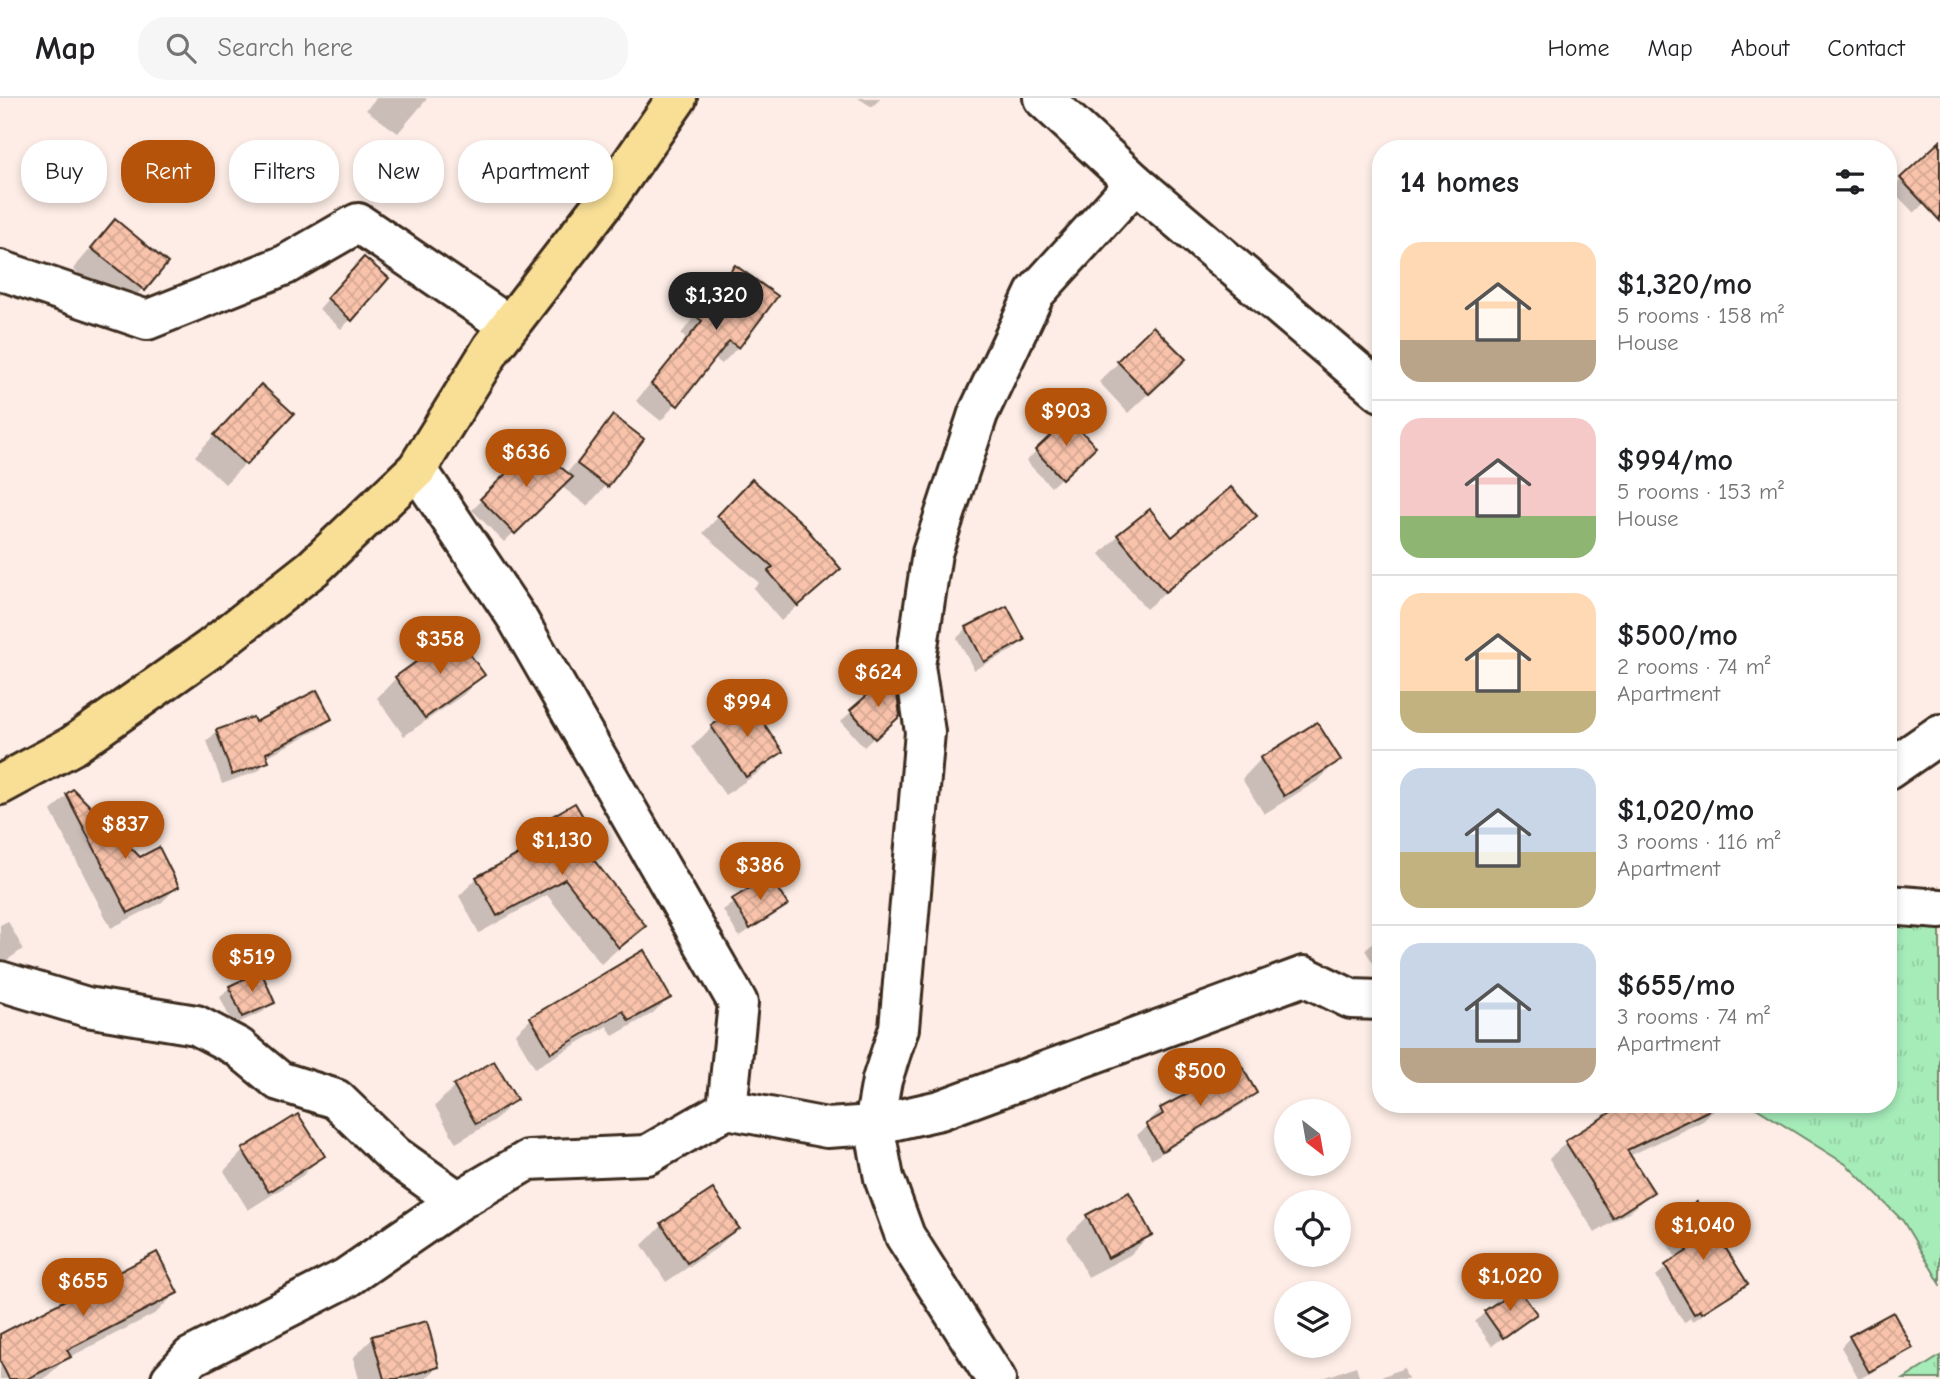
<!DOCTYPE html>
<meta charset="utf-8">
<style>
body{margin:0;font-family:"Comic Neue",sans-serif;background:#f6f6f6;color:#202124;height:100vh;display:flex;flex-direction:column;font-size:26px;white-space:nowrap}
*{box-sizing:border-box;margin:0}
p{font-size:23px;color:#757577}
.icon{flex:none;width:38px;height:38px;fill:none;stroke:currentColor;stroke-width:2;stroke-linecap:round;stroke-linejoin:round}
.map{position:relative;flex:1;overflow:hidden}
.details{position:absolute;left:1372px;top:42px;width:525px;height:973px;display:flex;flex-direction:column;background:#fff;border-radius:28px;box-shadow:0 4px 10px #0003}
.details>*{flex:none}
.guide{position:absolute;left:21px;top:42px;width:665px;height:63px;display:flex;gap:14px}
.needle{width:46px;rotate:149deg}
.fabs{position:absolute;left:1274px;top:1001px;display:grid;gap:14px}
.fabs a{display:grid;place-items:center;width:77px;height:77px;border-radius:50%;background:#fff;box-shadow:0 4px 10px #0003;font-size:35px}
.price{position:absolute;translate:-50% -60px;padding:0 16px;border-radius:24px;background:#b45309;color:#fff;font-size:23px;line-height:46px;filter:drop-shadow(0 2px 4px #0008)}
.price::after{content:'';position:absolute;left:50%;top:42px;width:21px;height:16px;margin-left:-10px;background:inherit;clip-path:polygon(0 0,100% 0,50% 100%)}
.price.on{background:#222;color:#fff}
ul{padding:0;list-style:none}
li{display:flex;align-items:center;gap:21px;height:175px;padding:0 28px}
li+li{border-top:2px solid #e0e0e0}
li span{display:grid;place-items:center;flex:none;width:196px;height:140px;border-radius:21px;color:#555}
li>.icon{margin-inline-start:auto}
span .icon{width:84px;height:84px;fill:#fffc;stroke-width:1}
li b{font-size:30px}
h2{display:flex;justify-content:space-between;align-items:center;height:84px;padding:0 28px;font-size:30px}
.chip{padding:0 24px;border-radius:28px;background:#fff;box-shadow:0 4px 10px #0003;font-size:24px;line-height:63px}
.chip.on{background:#b45309;color:#fff}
header{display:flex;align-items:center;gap:42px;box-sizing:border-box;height:98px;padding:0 35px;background:#fff;border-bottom:2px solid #e0e0e0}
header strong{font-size:33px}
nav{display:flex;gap:38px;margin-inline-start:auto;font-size:24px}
.search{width:490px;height:63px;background:#f6f6f6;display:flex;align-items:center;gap:18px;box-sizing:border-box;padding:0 24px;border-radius:28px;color:#757577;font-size:26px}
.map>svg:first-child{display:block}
.grass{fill:url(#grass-tufts);stroke:#708b6c;stroke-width:2}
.shadow{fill:#0003}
.building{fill:url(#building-cross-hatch);stroke:#3b2a1e;stroke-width:2}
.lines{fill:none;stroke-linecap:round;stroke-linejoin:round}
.minor-casing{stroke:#3b2a1e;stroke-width:44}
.major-casing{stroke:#3b2a1e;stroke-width:44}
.minor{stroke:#fff;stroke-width:38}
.major{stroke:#f9df96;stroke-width:38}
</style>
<header>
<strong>Map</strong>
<div class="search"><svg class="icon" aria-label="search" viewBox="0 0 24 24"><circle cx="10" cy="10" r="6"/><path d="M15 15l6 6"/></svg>Search here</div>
<nav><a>Home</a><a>Map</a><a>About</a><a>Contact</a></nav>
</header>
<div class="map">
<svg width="1940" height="1281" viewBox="0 0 1940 1281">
<defs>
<pattern id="grass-tufts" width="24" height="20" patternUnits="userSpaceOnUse" patternTransform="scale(1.75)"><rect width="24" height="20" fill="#a6ecb9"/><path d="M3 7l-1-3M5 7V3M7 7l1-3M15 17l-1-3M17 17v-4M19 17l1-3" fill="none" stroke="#90cb9f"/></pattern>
<pattern id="building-cross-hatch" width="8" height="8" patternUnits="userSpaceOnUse" patternTransform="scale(1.75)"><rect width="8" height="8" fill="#f9c3ab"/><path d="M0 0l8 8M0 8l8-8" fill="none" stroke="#d6a893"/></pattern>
</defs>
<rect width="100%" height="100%" fill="#fdede6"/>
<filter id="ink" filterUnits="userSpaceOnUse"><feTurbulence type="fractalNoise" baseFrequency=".0143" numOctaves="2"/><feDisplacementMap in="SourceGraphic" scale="14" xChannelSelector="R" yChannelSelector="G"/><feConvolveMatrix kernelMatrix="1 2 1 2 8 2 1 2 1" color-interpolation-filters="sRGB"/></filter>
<g filter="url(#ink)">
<g class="grass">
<path d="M1888 807 1940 811V1185L1903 1123 1847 1067 1750 1006H1888Z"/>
<path d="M1940 1258V1281H1904Z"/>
</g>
<g class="shadow">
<path d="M376 0H425L427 1 398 35 366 12Z"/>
<path d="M858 0H881L872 9Z"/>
<path d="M1932 53 1940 62V91L1914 115 1891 91Z"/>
<path d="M115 123 166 165 123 212 73 171Z"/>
<path d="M735 169 738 249 722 266 714 260 661 323 636 303 687 241 681 236 719 186Z"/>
<path d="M354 171 351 221 341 231 319 211Z"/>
<path d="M1153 230 1164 281 1128 315 1099 284Z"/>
<path d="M241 308 245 366 225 386 195 358Z"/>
<path d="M614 319 642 341 606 388 587 408 561 388 504 444 472 412 535 350 566 376Z"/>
<path d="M1069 322 1094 349 1051 389 1026 363Z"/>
<path d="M737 399 839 471 781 523 753 490 759 485 703 435Z"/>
<path d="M1255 418 1146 511 1100 456 1118 438 1171 441Z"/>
<path d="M967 530 1023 542 1013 552 974 572 957 540Z"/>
<path d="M483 577 463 597 404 638 377 600 396 580Z"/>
<path d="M887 582 891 624 864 649 841 623Z"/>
<path d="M330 620 321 630 266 659 267 663 258 673 222 686 207 643 217 633Z"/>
<path d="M712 629 781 653 761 673 725 697 692 649Z"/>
<path d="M1261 661 1338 662 1319 682 1264 716 1242 681Z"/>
<path d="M67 697 139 761 177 789 161 805 111 830 51 713Z"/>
<path d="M574 707 590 733 578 745 644 828 601 866 547 797 479 835 459 798 477 780 528 753 523 744 541 727Z"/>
<path d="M769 780 785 807 739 839 723 812Z"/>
<path d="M8 823 23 851 0 867V827Z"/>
<path d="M1381 836V878L1365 852Z"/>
<path d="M230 889 273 904 263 914 233 927 220 899Z"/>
<path d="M669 899 653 915 613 938 607 928 535 970 515 936 531 921Z"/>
<path d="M455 988 515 1002 495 1022 456 1045 435 1008Z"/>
<path d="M1255 995 1246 1004 1152 1061 1137 1037 1152 1024 1151 1021 1161 1011 1197 996Z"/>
<path d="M1720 1006 1703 1023 1629 1058 1652 1093 1635 1110 1595 1135 1549 1061 1566 1044Z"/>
<path d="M243 1053 322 1058 302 1078 248 1112 224 1073Z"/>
<path d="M713 1094 737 1130 717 1150 666 1184 642 1147 662 1127Z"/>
<path d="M1696 1107 1746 1186 1692 1224 1690 1220 1684 1225 1656 1178 1677 1161 1659 1133Z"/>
<path d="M1087 1119 1150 1137 1130 1157 1088 1179 1067 1139Z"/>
<path d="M176 1195 156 1215 66 1261 44 1281H0V1238Z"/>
<path d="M1485 1214 1534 1216 1492 1248 1475 1224Z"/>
<path d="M1850 1239 1911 1250 1901 1259 1859 1281 1841 1249Z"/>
<path d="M373 1240 438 1268 425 1281H359L353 1260Z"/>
<path d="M1356 1268 1360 1281H1321Z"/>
<path d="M1404 1270 1408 1281H1376Z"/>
</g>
<g class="building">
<path d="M1940 43V123L1900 80Z"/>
<path d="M115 121 168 165 145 193 91 150Z"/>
<path d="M364 159 389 180 352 223 327 200Z"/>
<path d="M735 167 778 198 739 250 729 243 678 308 651 286 702 223 697 219Z"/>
<path d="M1153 228 1186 261 1149 296 1117 263Z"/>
<path d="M261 286 294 316 246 367 214 337Z"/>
<path d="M613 317 644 341 608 389 577 366Z"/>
<path d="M1069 320 1096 349 1062 381 1035 352Z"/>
<path d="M534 348 573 379 515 436 480 401Z"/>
<path d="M752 381 801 424 841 471 798 508 768 473 773 469 717 418Z"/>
<path d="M1231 389 1257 418 1165 494 1117 437 1150 411 1172 439Z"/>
<path d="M1007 508 1025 542 984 564 966 529Z"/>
<path d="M455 536 485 577 425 620 395 579Z"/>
<path d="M887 580 896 589 900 618 875 641 850 612Z"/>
<path d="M317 592 332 621 266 655 269 664 232 677 216 632 253 619 255 624Z"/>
<path d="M748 602 783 654 746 679 711 628Z"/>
<path d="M1317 624 1341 662 1284 698 1260 660Z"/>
<path d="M73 691 140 759 159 749 179 789 128 815 66 696Z"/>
<path d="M575 705 592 734 578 742 646 828 619 850 565 781 497 818 476 779 549 740 540 725Z"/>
<path d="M769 778 788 807 750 831 732 801Z"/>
<path d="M644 852 671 900 629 923 623 913 551 955 530 919Z"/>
<path d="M261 873 275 905 242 919 229 888Z"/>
<path d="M494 963 517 1002 476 1026 453 987Z"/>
<path d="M1241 967 1257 995 1162 1053 1146 1026 1163 1016 1160 1010 1196 991 1198 994Z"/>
<path d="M1624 1006H1722L1627 1052 1654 1094 1613 1120 1565 1043Z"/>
<path d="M298 1016 325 1058 269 1094 242 1051Z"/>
<path d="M713 1091 739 1130 687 1165 661 1125Z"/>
<path d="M1129 1094 1152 1137 1108 1160 1086 1117Z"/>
<path d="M1697 1104 1748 1186 1702 1215 1700 1212 1694 1216 1665 1167 1687 1153 1668 1122Z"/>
<path d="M157 1154 178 1195 67 1252 71 1259 27 1281H9L0 1263V1236Z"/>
<path d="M1518 1190 1537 1216 1503 1240 1484 1213Z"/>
<path d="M1893 1214 1913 1250 1869 1274 1849 1238Z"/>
<path d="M427 1223 439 1269 397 1281H384L372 1238Z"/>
</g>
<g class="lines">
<g class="minor-casing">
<g id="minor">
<path d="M1043 0 1135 85 1381 294"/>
<path d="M0 172 147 222 285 167 358 125 508 227"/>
<path d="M417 371 517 520 738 905 727 1011"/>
<path d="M1888 672 1940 636"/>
<path d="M1888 807 1940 811"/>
<path d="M0 883 87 909 196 927 238 949 279 983 336 1001 395 1058 458 1103"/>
<path d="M171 1281 191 1259 346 1180 458 1103 528 1062 647 1057 727 1011 827 1030 874 1027 940 1012 1304 878 1351 901 1381 902"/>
<path d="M996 1281 905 1138 884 1080 874 1027 882 982 899 930 925 634 915 568 932 455 978 316 1035 195 1135 85"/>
</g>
</g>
<g class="major-casing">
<path id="major" d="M0 687 72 648 210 551 313 470 417 371 492 250 609 98 677 0"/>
</g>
<use href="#minor" class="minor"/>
<use href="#major" class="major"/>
</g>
</g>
</svg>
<div class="fabs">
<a><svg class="needle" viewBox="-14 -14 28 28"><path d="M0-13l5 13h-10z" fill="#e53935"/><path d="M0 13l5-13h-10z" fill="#757577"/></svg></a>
<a><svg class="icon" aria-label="locate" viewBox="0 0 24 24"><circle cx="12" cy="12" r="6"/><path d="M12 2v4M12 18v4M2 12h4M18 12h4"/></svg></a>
<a><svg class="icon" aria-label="layers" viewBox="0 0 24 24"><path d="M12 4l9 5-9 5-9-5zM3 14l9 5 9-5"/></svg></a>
</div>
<b class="price on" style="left:716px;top:234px">$1,320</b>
<b class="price" style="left:1066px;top:350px">$903</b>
<b class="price" style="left:526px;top:391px">$636</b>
<b class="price" style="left:440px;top:578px">$358</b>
<b class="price" style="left:878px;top:611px">$624</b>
<b class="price" style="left:747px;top:641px">$994</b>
<b class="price" style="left:125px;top:763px">$837</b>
<b class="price" style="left:562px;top:779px">$1,130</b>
<b class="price" style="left:760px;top:804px">$386</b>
<b class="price" style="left:252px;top:896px">$519</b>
<b class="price" style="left:1200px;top:1010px">$500</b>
<b class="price" style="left:1703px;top:1164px">$1,040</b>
<b class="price" style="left:1510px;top:1215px">$1,020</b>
<b class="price" style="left:83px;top:1220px">$655</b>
<div class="guide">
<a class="chip">Buy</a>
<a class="chip on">Rent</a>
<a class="chip">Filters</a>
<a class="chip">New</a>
<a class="chip">Apartment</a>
</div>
<section class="details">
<h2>14 homes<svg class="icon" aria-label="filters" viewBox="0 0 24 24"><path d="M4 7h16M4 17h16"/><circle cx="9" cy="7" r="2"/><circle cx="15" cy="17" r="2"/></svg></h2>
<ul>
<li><span style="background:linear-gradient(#ffd9b3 70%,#b9a48a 0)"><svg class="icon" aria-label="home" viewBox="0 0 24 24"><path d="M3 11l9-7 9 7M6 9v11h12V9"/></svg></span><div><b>$1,320/mo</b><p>5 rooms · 158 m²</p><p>House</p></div></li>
<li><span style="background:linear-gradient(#f6c9c9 70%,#8fb573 0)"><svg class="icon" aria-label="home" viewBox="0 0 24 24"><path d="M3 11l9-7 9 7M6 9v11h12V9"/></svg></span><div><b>$994/mo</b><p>5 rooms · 153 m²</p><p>House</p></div></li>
<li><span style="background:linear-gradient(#ffd9b3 70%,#c2b280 0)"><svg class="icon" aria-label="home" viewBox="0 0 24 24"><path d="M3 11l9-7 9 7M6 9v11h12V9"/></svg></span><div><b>$500/mo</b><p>2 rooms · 74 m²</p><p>Apartment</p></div></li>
<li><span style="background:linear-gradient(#c9d6e8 60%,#c2b280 0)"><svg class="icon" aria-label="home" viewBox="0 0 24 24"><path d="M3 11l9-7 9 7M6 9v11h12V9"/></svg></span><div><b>$1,020/mo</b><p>3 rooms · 116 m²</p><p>Apartment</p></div></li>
<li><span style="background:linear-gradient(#c9d6e8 75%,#b9a48a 0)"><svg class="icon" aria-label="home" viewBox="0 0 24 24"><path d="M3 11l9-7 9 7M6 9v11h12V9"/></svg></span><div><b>$655/mo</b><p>3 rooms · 74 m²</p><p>Apartment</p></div></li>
</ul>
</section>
</div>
